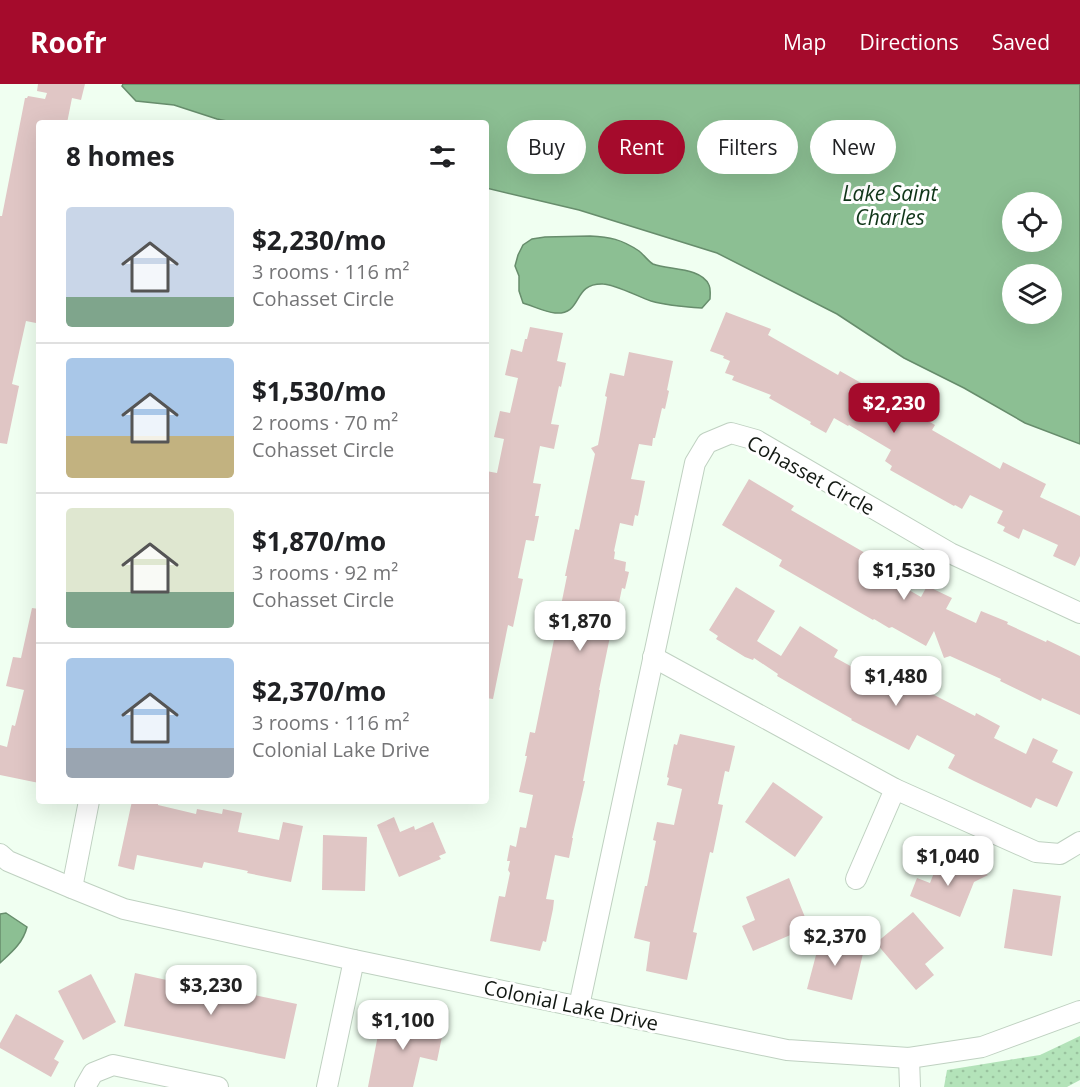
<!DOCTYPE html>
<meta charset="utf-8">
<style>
body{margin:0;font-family:"Open Sans",sans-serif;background:#f2f2f2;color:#202124;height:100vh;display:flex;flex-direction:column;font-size:22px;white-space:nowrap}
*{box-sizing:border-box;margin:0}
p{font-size:20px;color:#757577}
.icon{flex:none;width:33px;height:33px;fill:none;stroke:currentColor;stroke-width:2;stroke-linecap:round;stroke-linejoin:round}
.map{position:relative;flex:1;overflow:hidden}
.side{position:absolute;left:36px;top:36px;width:453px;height:684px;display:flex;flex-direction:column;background:#fff;border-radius:6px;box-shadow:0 6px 24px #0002}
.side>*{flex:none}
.top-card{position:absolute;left:507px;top:36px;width:483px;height:54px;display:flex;gap:12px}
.buttons{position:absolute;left:1002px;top:108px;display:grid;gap:12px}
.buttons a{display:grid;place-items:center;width:60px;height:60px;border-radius:50%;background:#fff;box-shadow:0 6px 24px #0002;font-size:30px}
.price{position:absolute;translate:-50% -51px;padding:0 14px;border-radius:12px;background:#fff;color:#222;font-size:20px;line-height:39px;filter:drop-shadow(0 2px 3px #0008)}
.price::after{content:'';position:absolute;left:50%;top:36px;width:18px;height:14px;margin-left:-9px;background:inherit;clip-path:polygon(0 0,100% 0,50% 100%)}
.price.selected{background:#a50b2c;color:#fff}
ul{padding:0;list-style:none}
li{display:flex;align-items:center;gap:18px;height:150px;padding:0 30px}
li+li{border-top:2px solid #e0e0e0}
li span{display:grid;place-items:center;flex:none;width:168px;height:120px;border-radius:6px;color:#555}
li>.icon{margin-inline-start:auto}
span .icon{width:72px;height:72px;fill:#fffc;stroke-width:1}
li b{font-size:26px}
h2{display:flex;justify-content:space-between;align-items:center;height:72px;padding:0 30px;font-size:26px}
.chip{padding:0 21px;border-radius:27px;background:#fff;box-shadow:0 6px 24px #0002;font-size:21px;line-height:54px}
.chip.selected{background:#a50b2c;color:#fff}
header{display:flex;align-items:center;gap:36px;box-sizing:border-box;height:84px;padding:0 30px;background:#a50b2c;color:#fff}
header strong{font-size:28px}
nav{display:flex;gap:33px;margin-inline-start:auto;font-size:21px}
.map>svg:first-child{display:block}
.park{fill:url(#park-dots)}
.water{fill:#8cbf93;stroke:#678d6c;stroke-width:1.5;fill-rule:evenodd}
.building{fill:#e0c6c5}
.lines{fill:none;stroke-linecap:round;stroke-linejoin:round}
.street-casing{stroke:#bfd1c1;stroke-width:22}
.street{stroke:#fff;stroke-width:20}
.labels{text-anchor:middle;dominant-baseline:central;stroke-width:6;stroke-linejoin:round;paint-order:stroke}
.street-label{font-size:20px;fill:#121812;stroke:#fff}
.water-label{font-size:21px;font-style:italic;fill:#0f3518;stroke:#fff}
</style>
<header>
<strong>Roofr</strong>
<nav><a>Map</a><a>Directions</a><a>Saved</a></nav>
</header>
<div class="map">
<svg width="1080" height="1003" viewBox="0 0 1080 1003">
<defs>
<pattern id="park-dots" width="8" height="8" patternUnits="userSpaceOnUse" patternTransform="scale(1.5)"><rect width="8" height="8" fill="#b3e3b9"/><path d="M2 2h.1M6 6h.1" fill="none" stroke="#99c29e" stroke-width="1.8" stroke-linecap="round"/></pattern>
</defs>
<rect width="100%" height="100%" fill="#f0fff1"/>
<path class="park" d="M1080 952V996L1067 1003H944L947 986 1040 971Z"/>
<g class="water">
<path d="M123 0H1080V360L1025 339 964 304 904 274 837 230 717 169 579 126 486 104V39H237L217 35 174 21 136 17 122 2ZM1012 118H1052V158H1012ZM1012 190H1052V230H1012Z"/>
<path d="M590 152C610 153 621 155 639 167 644 171 648 177 653 180 668 186 701 183 709 201 711 205 710 211 710 215L702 224C685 223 668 222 651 217 639 213 614 200 603 200 571 199 584 231 555 229 545 228 533 222 523 219L519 207V192L515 182 518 171 523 161 532 155 545 153Z"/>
<path d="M6 829 27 843C23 859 12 868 0 879V830Z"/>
</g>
<g class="building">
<path d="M38 0H85L81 16 72 14 67 39H39V225L36 239 26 237 12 300 19 302 7 360 0 359V132H2L25 14H27L28 12 45 15 47 9 37 7Z"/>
<path d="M726 228 771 245 768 251 838 291 840 287 935 341 932 346 1000 385 1003 378 1046 400 1040 413 1080 432V472L1075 482 1053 472 1058 461 1023 445 1019 455 1003 447 1005 443 997 439 1003 427 970 411 962 425 955 421 954 422 890 386 892 382 885 377 891 366 849 341 848 342 834 334 826 349 810 340 811 338 769 314 771 311 732 296 734 292 725 289 730 277 723 274 724 272 710 267Z"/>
<path d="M530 243 563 249 557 277 566 279 561 303 559 302 551 340 559 341 554 365 540 362 533 399 541 400 535 432H539L534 457 526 456 518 494 523 495 513 543 508 541 493 615 486 614V387L497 389 504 355 494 353 500 327 510 329 518 294 505 291 511 265 522 268 525 255H527Z"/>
<path d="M629 268 673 277 667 306 669 307 665 325 662 324 655 354H653L652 362 639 360 631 395 645 397 638 432 635 431 633 442 620 439 614 467 615 468 614 475 626 478 625 487 629 488 625 505 622 504 616 533H614L599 606H600L583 697H585L572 754H573L569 774 555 771 546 815 554 816 553 825 546 858 543 857 540 867 490 857 499 812 505 813 510 789 508 786 510 777H507L510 761 516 763 520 743 526 744 533 711 519 708 527 672H525L530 648 535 649 567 492H565L575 445 579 446 595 370 591 364 598 361 607 313 605 312 610 289 624 292Z"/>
<path d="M749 395 794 422 791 426 891 484 890 487 899 492 895 498 921 513 927 502 952 514 946 525 976 539 981 527 1008 538 1007 540 1046 558 1047 556 1080 572V631L1042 614 1041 617 1000 597 1001 595 950 572 944 574 934 547 926 562 892 543 889 544 874 535 873 536 779 482 782 476 722 441Z"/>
<path d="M736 503 775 527 757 557 781 572 800 542 838 566 834 573 876 596 883 583 903 595 975 632 976 629 1000 642 994 654 1026 670 1033 654 1058 666 1052 678 1073 688 1057 723 1036 714 1031 724 974 697 948 684 955 671 917 651 909 666 851 636 852 635 813 613 777 592 778 590 754 574 753 576 745 573 716 555 718 552 709 546Z"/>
<path d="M32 524 39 525V699L0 691V661L7 663 12 641 15 642 24 606 6 602 13 573 21 574Z"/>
<path d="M680 650 735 662 729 688 725 687 718 720 723 721 713 769 710 768 693 848 697 849 687 896 646 887 650 858 634 854 645 802H647L656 757 653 756 657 738 674 741 682 705 667 701 669 694 667 693 674 660 677 661Z"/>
<path d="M773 698 823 733 795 773 745 738Z"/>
<path d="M132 717H158V721L196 730 197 725 222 730 223 725 242 729 238 748 279 756 283 738 303 742 291 798 247 789 248 787 204 778 202 784 137 771 134 786 118 782Z"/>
<path d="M394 733 400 748 414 742 415 746 433 738 446 769 439 772 441 775 399 793 377 741Z"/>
<path d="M323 751 367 753 365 807 322 806Z"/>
<path d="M944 773 988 791 974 798 960 833 910 812 917 794 930 799 937 781 941 782Z"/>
<path d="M789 794 809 843 753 867 742 842 755 836 746 813Z"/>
<path d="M1013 805 1061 812 1052 872 1004 864Z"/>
<path d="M913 828 944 864 925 880 934 891 916 906 876 859Z"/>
<path d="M813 851 845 858 846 856 865 861 852 916 807 905 816 871 809 870Z"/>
<path d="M135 889 171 897V899L220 910 221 904 297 920 285 975 124 942Z"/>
<path d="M91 890 116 938 83 956 58 907Z"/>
<path d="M16 930 64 957 54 975 59 978 51 993 0 964V959Z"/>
<path d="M382 930 444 943 437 977 420 973 413 1003H368Z"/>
</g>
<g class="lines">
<g class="street-casing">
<g id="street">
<path d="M653 573 895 705 1036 768 1060 770 1080 758"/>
<path d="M0 770 8 777 72 804 124 825 354 876 787 966 909 974 982 963 1080 927"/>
<path d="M856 795 895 705"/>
<path d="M72 804 89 717"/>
<path d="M579 922 695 379 707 359 731 349 756 356 950 469 1080 529"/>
<path d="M909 974 910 1003"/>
<path d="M85 1003 93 989 113 981 218 1003"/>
<path d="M327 1003 354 876"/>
</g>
</g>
<use href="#street" class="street"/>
</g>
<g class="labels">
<g class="street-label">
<text transform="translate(811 391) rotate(29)">Cohasset Circle</text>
<text transform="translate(571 921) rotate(12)">Colonial Lake Drive</text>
</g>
<g class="water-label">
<text x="890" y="109">Lake Saint<tspan x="890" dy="24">Charles</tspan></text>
</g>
</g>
</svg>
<div class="buttons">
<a><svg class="icon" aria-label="locate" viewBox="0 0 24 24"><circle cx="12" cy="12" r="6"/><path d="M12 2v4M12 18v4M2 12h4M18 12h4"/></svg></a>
<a><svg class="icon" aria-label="layers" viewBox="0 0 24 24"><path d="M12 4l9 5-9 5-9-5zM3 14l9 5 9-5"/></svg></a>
</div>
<b class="price selected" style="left:894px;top:350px">$2,230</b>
<b class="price" style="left:904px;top:517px">$1,530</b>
<b class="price" style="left:580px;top:568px">$1,870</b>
<b class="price" style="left:896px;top:623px">$1,480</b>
<b class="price" style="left:948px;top:803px">$1,040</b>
<b class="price" style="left:835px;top:883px">$2,370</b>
<b class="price" style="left:211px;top:932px">$3,230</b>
<b class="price" style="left:403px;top:967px">$1,100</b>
<div class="top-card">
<a class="chip">Buy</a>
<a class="chip selected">Rent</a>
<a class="chip">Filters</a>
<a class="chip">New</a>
</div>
<section class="side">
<h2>8 homes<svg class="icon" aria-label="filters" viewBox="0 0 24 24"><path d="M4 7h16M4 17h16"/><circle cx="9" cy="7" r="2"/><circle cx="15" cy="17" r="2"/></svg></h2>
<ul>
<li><span style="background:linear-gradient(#c9d6e8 75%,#7fa58c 0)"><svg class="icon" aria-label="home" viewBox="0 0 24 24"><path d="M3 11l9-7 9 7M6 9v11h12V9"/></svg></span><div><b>$2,230/mo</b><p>3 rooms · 116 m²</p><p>Cohasset Circle</p></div></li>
<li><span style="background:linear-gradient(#a9c7e8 65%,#c2b280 0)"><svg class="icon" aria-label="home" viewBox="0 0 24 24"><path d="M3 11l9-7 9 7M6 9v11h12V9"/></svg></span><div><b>$1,530/mo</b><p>2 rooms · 70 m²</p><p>Cohasset Circle</p></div></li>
<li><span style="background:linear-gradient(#dfe7d0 70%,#7fa58c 0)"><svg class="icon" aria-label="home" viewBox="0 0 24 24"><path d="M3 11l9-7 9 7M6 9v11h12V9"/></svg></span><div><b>$1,870/mo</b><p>3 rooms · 92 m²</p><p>Cohasset Circle</p></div></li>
<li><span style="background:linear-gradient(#a9c7e8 75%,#9aa5b1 0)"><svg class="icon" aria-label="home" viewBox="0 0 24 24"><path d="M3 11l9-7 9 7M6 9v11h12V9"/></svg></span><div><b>$2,370/mo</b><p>3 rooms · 116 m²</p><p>Colonial Lake Drive</p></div></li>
</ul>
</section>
</div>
